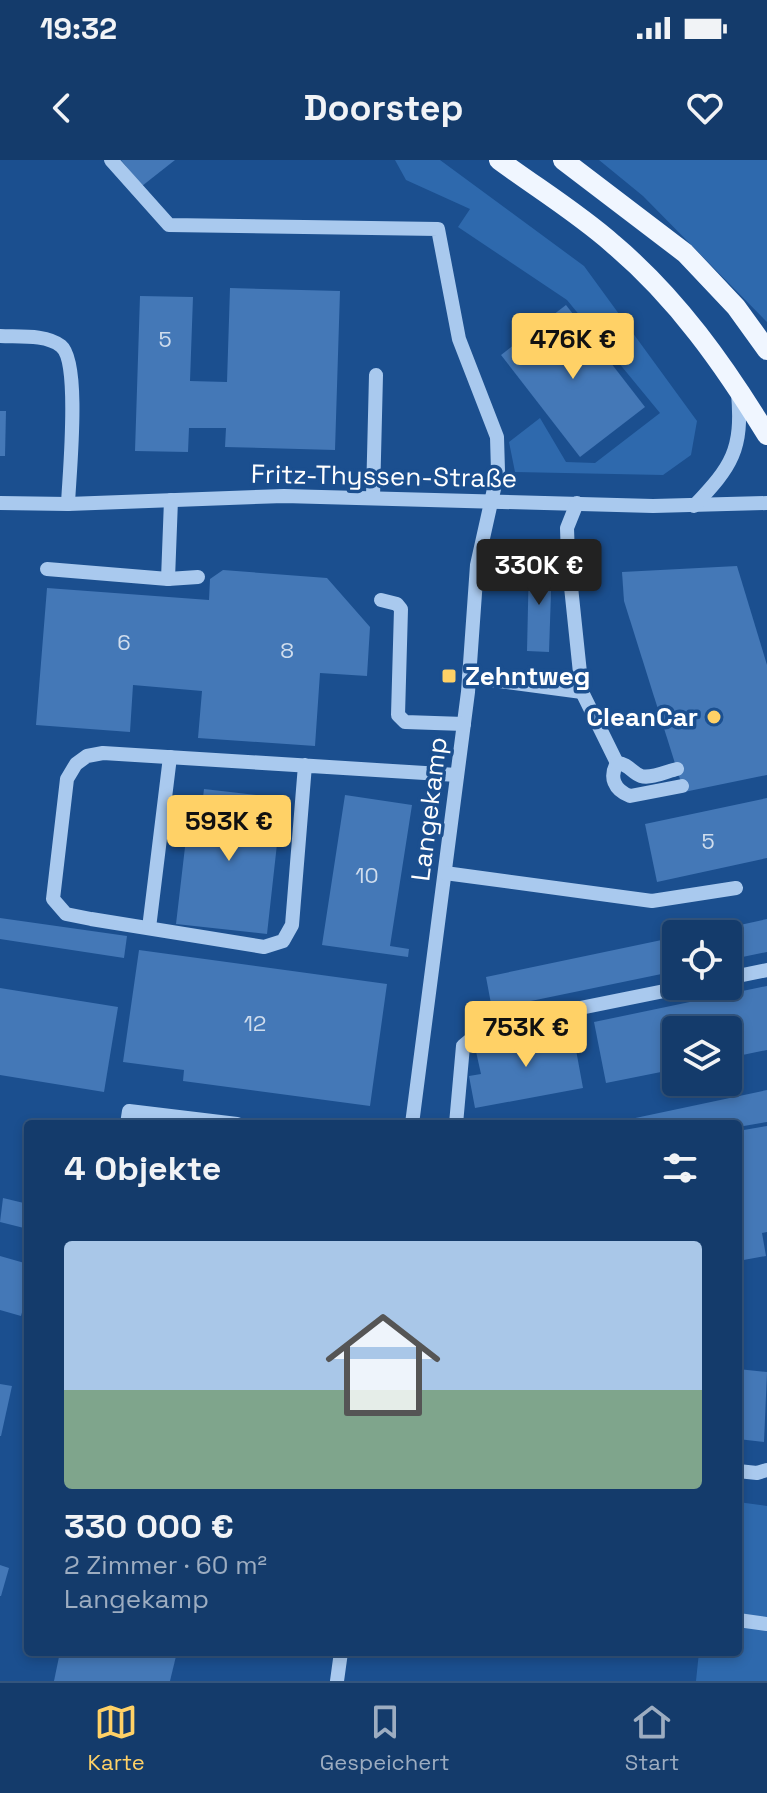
<!DOCTYPE html>
<html lang="de">
<meta charset="utf-8">
<style>
body{margin:0;font-family:"Space Grotesk",sans-serif;background:#1d4271;color:#f1f3f6;height:100vh;display:flex;flex-direction:column;font-size:30px;white-space:nowrap}
*{box-sizing:border-box;margin:0}
p{font-size:26px;color:#9dadc1}
.icon{flex:none;width:44px;height:44px;fill:none;stroke:currentColor;stroke-width:2;stroke-linecap:round;stroke-linejoin:round}
.map{position:relative;flex:1;overflow:hidden}
.details{position:absolute;left:24px;top:960px;width:718px;height:536px;display:flex;flex-direction:column;background:#143b6b;border-radius:8px;box-shadow:0 4px 12px #0003,0 0 0 2px #33557e}
.details>*{flex:none}
.fabs{position:absolute;left:662px;top:760px;display:grid;gap:16px}
.fabs a{display:grid;place-items:center;width:80px;height:80px;border-radius:8px;background:#143b6b;box-shadow:0 4px 12px #0003,0 0 0 2px #33557e;font-size:40px}
.price{position:absolute;translate:-50% -68px;padding:0 18px;border-radius:8px;background:#ffd166;color:#111;font-size:26px;line-height:52px;filter:drop-shadow(0 2px 4px #0008)}
.price::after{content:'';position:absolute;left:50%;top:48px;width:24px;height:18px;margin-left:-12px;background:inherit;clip-path:polygon(0 0,100% 0,50% 100%)}
.price.selected{background:#222;color:#fff}
ul{padding:0;list-style:none}
li{display:grid;align-content:center;gap:16px;height:424px;padding:0 40px}
li span{display:grid;place-items:center;height:248px;border-radius:8px;color:#555}
li>.icon{margin-inline-start:auto}
span .icon{width:144px;height:144px;fill:#fffc;stroke-width:1}
li b{font-size:34px}
h2{display:flex;justify-content:space-between;align-items:center;height:96px;padding:0 40px;font-size:34px}
.status{display:flex;justify-content:space-between;align-items:center;height:56px;padding:0 40px;background:#143b6b;direction:ltr}
.status svg{height:22px;fill:currentColor}
header{display:flex;justify-content:space-between;align-items:center;height:104px;padding:0 40px;background:#143b6b;font-size:36px;font-weight:700}
.dock{display:flex;justify-content:space-around;align-items:center;height:112px;border-top:2px solid #33557e;background:#143b6b;font-size:22px;color:#9dadc1}
.dock a{display:grid;justify-items:center;gap:4px}
.dock .selected{color:#ffd166}
.map>svg:first-child{display:block}
.green{fill:#2e69ad}
.building{fill:#4478b7}
.lines{fill:none;stroke-linecap:round;stroke-linejoin:round}
.minor{stroke:#a9c9ee;stroke-width:14}
.major{stroke:#f0f6ff;stroke-width:20}
.poi-dot{fill:#ffd166;stroke:#1b4f8f;stroke-width:3}
.labels{text-anchor:middle;dominant-baseline:central;stroke-width:7;stroke-linejoin:round;paint-order:stroke}
.number-label{font-size:22px;fill:#d0dded}
.street-label{font-size:26px;fill:#fff;stroke:#1b4f8f}
.poi-label{font-size:26px;font-weight:bold;fill:#fff;stroke:#1b4f8f;text-anchor:start}
</style>
<div class="status"><b>19:32</b><svg viewBox="0 0 49 12"><path d="M0 12V9h3v3zM5 12V6h3v6zM10 12V3h3v9zM15 12V0h3v12zM26 1h20v11H26zM47 4h2v5h-2z"/></svg></div>
<header><svg class="icon" aria-label="back" viewBox="0 0 24 24"><path d="M15 5l-7 7 7 7"/></svg>Doorstep<svg class="icon" aria-label="heart" viewBox="0 0 24 24"><path d="M12 20l-8-8c-3-5 5-10 8-4 3-6 11-1 8 4z"/></svg></header>
<div class="map">
<svg width="767" height="1521" viewBox="0 0 767 1521">
<rect width="100%" height="100%" fill="#1b4f8f"/>
<g class="green">
<path d="M395 0H440L584 106 697 261 691 295 663 315 515 312 509 282 540 258 566 302 595 303 660 253 567 140 458 67 470 49 406 20Z"/>
<path d="M599 0H767V162L643 36Z"/>
<path d="M738 1342 767 1346V1521H696L699 1492H738Z"/>
</g>
<g class="building">
<path d="M121 0H175L142 26Z"/>
<path d="M230 128 340 131 335 290 225 287 226 268H189L188 292 135 291 140 136 193 137 190 221 227 222Z"/>
<path d="M566 145 645 247 580 297 501 195Z"/>
<path d="M0 251H6L5 296H0Z"/>
<path d="M529 402 552 403 549 492 527 491Z"/>
<path d="M737 406 767 505V615L684 632 624 441 622 412Z"/>
<path d="M223 410 327 418 370 467 367 516 320 513 315 586 198 578 202 531 133 525 130 572 36 565 47 428 209 440 210 419Z"/>
<path d="M204 629 274 637 271 665 279 666 267 774 176 764 189 653 201 654Z"/>
<path d="M345 635 412 645 390 786 409 789 408 797 322 785Z"/>
<path d="M767 638V698L657 722 645 664Z"/>
<path d="M0 758 127 776 124 798 0 779Z"/>
<path d="M767 759V792L728 800V774H699Z"/>
<path d="M676 777V811L492 849 486 817Z"/>
<path d="M139 790 387 824 370 946 183 921 184 910 123 902Z"/>
<path d="M767 826V890L728 898V870H676V909L606 923 594 862Z"/>
<path d="M0 828 118 847 104 932 0 915Z"/>
<path d="M572 868 583 928 475 948 469 916 481 914 475 887Z"/>
<path d="M767 930V962L738 967V964H607Z"/>
<path d="M767 966V1072L762 1073 766 1096 738 1101V971Z"/>
<path d="M3 1038 28 1044V1069L0 1062Z"/>
<path d="M0 1096 28 1104V1146L24 1145 21 1156 0 1150Z"/>
<path d="M738 1209 767 1212 764 1282 738 1279Z"/>
<path d="M0 1224 12 1226 1 1276H0Z"/>
<path d="M0 1405 9 1408 1 1436H0Z"/>
<path d="M60 1492H177L170 1521H54Z"/>
<path d="M271 1492H293L291 1498Z"/>
</g>
<g class="lines">
<g class="minor">
<path d="M111 0 169 65 438 69 459 179 497 277 498 311 477 405 468 532 412 964"/>
<path d="M0 176C18 177 46 174 61 186 81 202 69 316 68 344"/>
<path d="M373 337 376 215"/>
<path d="M0 343 68 344 284 336 653 346 767 343"/>
<path d="M577 343 567 368 568 398 582 532 617 603"/>
<path d="M694 346C732 306 743 290 738 233"/>
<path d="M47 409 168 419 198 417"/>
<path d="M168 419 171 340"/>
<path d="M381 440 397 444 401 449 398 555 405 562 464 564"/>
<path d="M469 517 582 532"/>
<path d="M617 603C609 617 614 630 630 636L682 626"/>
<path d="M617 603C629 604 631 612 641 616 651 619 668 611 677 609"/>
<path d="M305 605 292 765 283 781 264 787 91 759 66 754 53 739 67 619 76 604 87 596 103 593 457 615"/>
<path d="M445 713 652 741 736 728"/>
<path d="M149 768 170 597"/>
<path d="M728 818 767 810"/>
<path d="M127 964 129 951 237 964"/>
<path d="M456 964 463 886 486 867 689 826"/>
<path d="M738 1311 757 1313 767 1310"/>
<path d="M738 1460 767 1464"/>
<path d="M337 1521 341 1492"/>
</g>
<g class="major">
<path d="M499 0C537 28 578 53 613 84 677 138 724 205 767 275"/>
<path d="M563 0 685 93 736 147 767 190"/>
</g>
</g>
<g class="poi-dot">
<rect x="441" y="508" width="16" height="16" rx="4"/>
<circle cx="714" cy="557" r="8"/>
</g>
<g class="labels">
<g class="number-label">
<text x="165" y="179">5</text>
<text x="124" y="482">6</text>
<text x="287" y="490">8</text>
<text x="708" y="681">5</text>
<text x="367" y="715">10</text>
<text x="255" y="863">12</text>
</g>
<g class="street-label">
<text transform="translate(384 316) rotate(1)">Fritz-Thyssen-Straße</text>
<text transform="translate(429 649) rotate(-83)">Langekamp</text>
</g>
<g class="poi-label">
<text x="465" y="516">Zehntweg</text>
<text x="698" y="557" text-anchor="end">CleanCar</text>
</g>
</g>
</svg>
<div class="fabs">
<a><svg class="icon" aria-label="locate" viewBox="0 0 24 24"><circle cx="12" cy="12" r="6"/><path d="M12 2v4M12 18v4M2 12h4M18 12h4"/></svg></a>
<a><svg class="icon" aria-label="layers" viewBox="0 0 24 24"><path d="M12 4l9 5-9 5-9-5zM3 14l9 5 9-5"/></svg></a>
</div>
<b class="price" style="left:573px;top:221px">476K €</b>
<b class="price selected" style="left:539px;top:447px">330K €</b>
<b class="price" style="left:229px;top:703px">593K €</b>
<b class="price" style="left:526px;top:909px">753K €</b>
<section class="details">
<h2>4 Objekte<svg class="icon" aria-label="filters" viewBox="0 0 24 24"><path d="M4 7h16M4 17h16"/><circle cx="9" cy="7" r="2"/><circle cx="15" cy="17" r="2"/></svg></h2>
<ul>
<li><span style="background:linear-gradient(#a9c7e8 60%,#7fa58c 0)"><svg class="icon" aria-label="home" viewBox="0 0 24 24"><path d="M3 11l9-7 9 7M6 9v11h12V9"/></svg></span><div><b>330 000 €</b><p>2 Zimmer · 60 m²</p><p>Langekamp</p></div></li>
</ul>
</section>
</div>
<nav class="dock">
<a class="selected"><svg class="icon" aria-label="map" viewBox="0 0 24 24"><path d="M3 6l6-2 6 2 6-2v14l-6 2-6-2-6 2zM9 4v14M15 6v14"/></svg>Karte</a>
<a><svg class="icon" aria-label="saved" viewBox="0 0 24 24"><path d="M7 4h10v16l-5-4-5 4z"/></svg>Gespeichert</a>
<a><svg class="icon" aria-label="home" viewBox="0 0 24 24"><path d="M3 11l9-7 9 7M6 9v11h12V9"/></svg>Start</a>
</nav>
